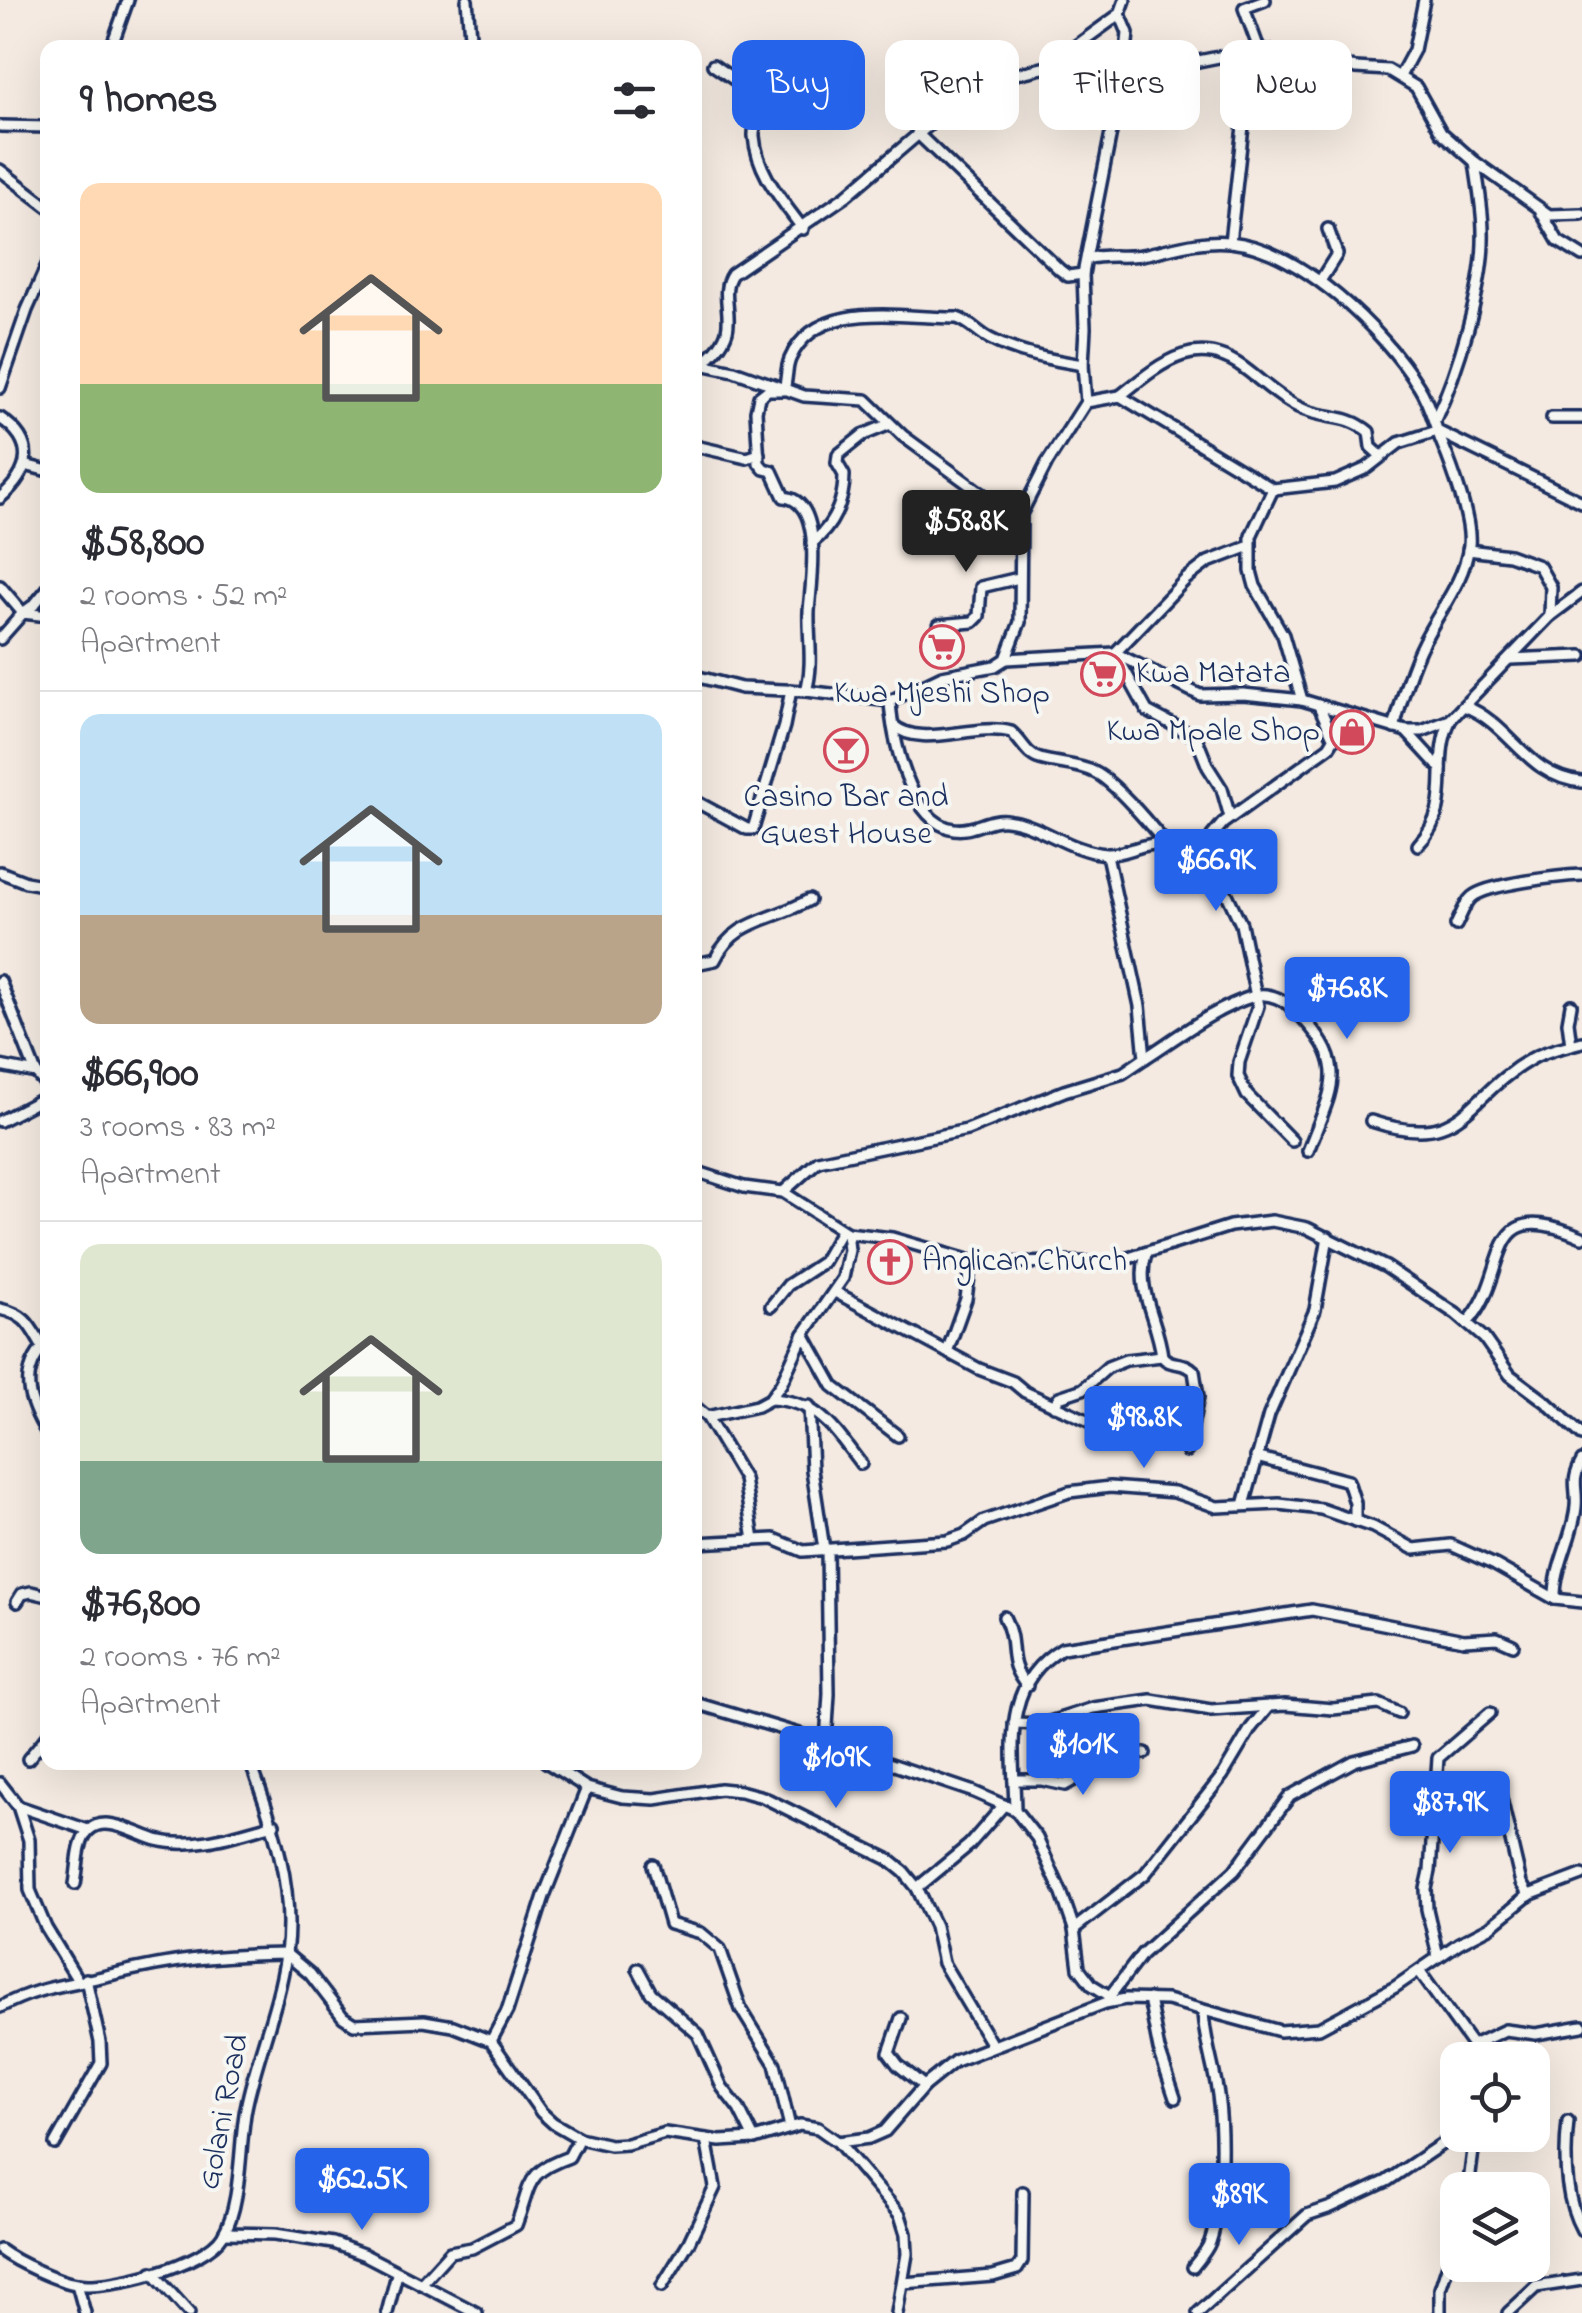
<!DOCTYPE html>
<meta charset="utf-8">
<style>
body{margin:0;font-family:"Indie Flower",sans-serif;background:#f7f7f7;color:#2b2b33;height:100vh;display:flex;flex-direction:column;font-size:38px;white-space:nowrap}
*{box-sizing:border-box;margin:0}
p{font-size:32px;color:#7c7c81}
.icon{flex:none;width:55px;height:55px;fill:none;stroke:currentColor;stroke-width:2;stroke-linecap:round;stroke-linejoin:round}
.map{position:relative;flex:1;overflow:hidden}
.drawer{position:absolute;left:40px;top:40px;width:662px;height:1730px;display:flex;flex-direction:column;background:#fff;border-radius:20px;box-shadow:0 10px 40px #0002}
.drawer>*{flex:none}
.banner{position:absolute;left:732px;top:40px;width:698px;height:90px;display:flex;gap:20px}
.fabs{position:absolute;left:1440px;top:2042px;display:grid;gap:20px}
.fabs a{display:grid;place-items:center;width:110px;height:110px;border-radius:20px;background:#fff;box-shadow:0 10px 40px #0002;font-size:50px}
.price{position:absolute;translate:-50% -85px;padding:0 22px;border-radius:10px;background:#2563eb;color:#fff;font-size:32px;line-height:65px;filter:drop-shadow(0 2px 5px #0008)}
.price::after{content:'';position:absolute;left:50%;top:60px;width:30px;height:22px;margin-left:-15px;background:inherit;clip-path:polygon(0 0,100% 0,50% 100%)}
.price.selected{background:#222;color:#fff}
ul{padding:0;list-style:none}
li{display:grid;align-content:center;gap:20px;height:530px;padding:0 40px}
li+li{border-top:2px solid #e1e1e2}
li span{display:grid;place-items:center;height:310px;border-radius:20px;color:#555}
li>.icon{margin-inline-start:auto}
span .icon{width:180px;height:180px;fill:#fffc;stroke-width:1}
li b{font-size:42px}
h2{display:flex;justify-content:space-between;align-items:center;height:120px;padding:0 40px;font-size:42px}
.pill{padding:0 35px;border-radius:20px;background:#fff;box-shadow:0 10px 40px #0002;font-size:35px;line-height:90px}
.pill.selected{background:#2563eb;color:#fff}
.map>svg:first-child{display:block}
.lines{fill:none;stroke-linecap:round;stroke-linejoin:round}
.minor-casing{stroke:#1b2f5e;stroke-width:16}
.minor{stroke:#f6f6f2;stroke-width:9}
.labels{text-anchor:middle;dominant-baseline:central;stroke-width:8;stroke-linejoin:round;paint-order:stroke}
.poi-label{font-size:32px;fill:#1b2f5e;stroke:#f6f6f2;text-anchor:start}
.street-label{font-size:32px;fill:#1b2f5e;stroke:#f6f6f2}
</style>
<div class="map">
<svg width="1582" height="2313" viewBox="0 0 1582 2313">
<rect width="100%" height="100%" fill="#f4eae1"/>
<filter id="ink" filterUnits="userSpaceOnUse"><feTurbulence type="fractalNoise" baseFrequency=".01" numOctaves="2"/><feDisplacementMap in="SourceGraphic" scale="20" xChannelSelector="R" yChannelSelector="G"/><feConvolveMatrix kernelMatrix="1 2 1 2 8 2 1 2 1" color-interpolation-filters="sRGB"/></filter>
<g filter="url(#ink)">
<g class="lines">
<g class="minor-casing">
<g id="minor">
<path d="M467 0 471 48"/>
<path d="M111 48 128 0"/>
<path d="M545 48 547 47"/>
<path d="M713 65 761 98C764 112 753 122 754 136 757 173 782 200 803 229"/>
<path d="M1123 76 1259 49 1356 68 1388 70 1416 87 1441 132 1475 162 1549 215 1582 214"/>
<path d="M1400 76 1414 50 1424 0"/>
<path d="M0 126 48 127"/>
<path d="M917 133 1060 270 1068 276 1083 274"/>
<path d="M0 170 48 207"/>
<path d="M1541 212 1558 241 1582 256"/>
<path d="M1230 242 1249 73 1259 49 1244 8 1265 0"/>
<path d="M1087 259C1106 253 1127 259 1147 254 1174 248 1202 239 1230 242 1300 249 1383 329 1419 387 1430 404 1434 424 1442 443 1452 467 1472 521 1469 545 1465 580 1439 611 1424 641 1410 668 1402 699 1394 728"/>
<path d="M1320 281 1337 254 1328 229"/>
<path d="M701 364 734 371 804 396 866 400 903 436 1019 521"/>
<path d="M695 370C707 359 722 348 727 331 732 312 720 291 732 274L846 196 970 90 994 79 1047 67 1120 14 1125 0"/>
<path d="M0 388 27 310 48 263"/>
<path d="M1120 396C1162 362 1198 331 1248 371 1265 384 1279 398 1298 407 1325 421 1345 412 1369 432L1371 447 1381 456"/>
<path d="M1086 402 1120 396 1273 489 1335 482 1367 468 1399 443 1437 431 1582 502"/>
<path d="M0 418C37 442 31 472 0 498"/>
<path d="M1552 418H1582"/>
<path d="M1435 420C1457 373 1485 284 1483 232 1483 209 1478 185 1475 162"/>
<path d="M695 446 747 458 759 454"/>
<path d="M25 465 48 471"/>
<path d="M1273 489 1251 536V571L1255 586 1283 635 1302 700"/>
<path d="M812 543C833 526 844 502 844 475L837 463 838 455 863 435 890 424"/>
<path d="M1468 550 1509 555 1539 566 1551 587 1550 616"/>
<path d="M0 586 23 613 34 605 48 588"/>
<path d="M939 625 973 622 979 616 981 587 1019 578"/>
<path d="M0 639 23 613 48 616"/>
<path d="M1006 659 1115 653 1200 695 1243 694 1302 700 1406 731H1422L1450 720 1550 616 1582 592"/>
<path d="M1510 659 1582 656"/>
<path d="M695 676 741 688 806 691 890 701 942 676 995 666 1006 659 1020 622 1021 514 1047 463 1086 402 1083 365 1085 328 1083 274 1125 62 1128 33 1120 14"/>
<path d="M806 691C814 664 808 638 809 611 811 584 825 501 784 497L772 471 764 469 759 463 756 411 759 397 768 390H784C787 380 786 368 790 359 817 297 905 319 957 318 970 322 978 333 990 339 1019 354 1052 360 1083 365"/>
<path d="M890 701C892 737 910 823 954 829 973 832 988 818 1006 820 1041 824 1068 851 1106 854 1119 855 1131 849 1143 846 1167 840 1187 847 1209 856"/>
<path d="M1464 706C1512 724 1525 776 1582 782"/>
<path d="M893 725C921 750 975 722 1011 732 1022 741 1026 755 1040 759 1056 764 1078 764 1094 772 1114 781 1151 826 1166 844"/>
<path d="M1406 731 1441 769"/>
<path d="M695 801 747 829H753L784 726 791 690"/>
<path d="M1230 817 1222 789 1208 767 1196 737 1147 711 1115 653 1186 579 1208 562 1250 546"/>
<path d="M1418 845C1456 805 1430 764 1450 721"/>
<path d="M0 872 26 882 48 886"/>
<path d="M1456 925C1461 916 1464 904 1472 897 1487 884 1560 876 1582 875"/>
<path d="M695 964 715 960C734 919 773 921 809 900"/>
<path d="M0 981 36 1073"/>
<path d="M1571 1005 1568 1022 1571 1045"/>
<path d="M1145 1058C1179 1036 1215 1008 1254 996 1269 991 1286 1001 1296 1011 1351 1067 1333 1085 1308 1151"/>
<path d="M0 1066 36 1073 48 1087"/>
<path d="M0 1121 48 1096"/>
<path d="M1371 1121C1465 1152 1463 1098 1531 1059 1546 1050 1565 1047 1582 1042"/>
<path d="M1292 1141 1247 1095 1238 1076 1239 1062 1258 1006 1241 924 1209 856 1212 836 1223 823 1329 747 1334 739 1319 706"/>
<path d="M695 1171 744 1187 783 1192 847 1233 892 1238 978 1263 1116 1262 1230 1226 1272 1221 1307 1228 1386 1267 1456 1314 1484 1338 1510 1375 1546 1402 1582 1435"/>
<path d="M783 1192 818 1161 967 1130 1064 1091 1123 1073 1145 1058 1140 1006 1107 855"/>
<path d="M1146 1254C1135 1290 1158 1320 1162 1356 1170 1367 1184 1360 1194 1371L1198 1397 1187 1451"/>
<path d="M835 1292 979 1369 1013 1382 1025 1392 1109 1430 1139 1448"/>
<path d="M771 1306 788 1285 823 1262 841 1231"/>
<path d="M0 1309C26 1315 29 1324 42 1346"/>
<path d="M1467 1323C1514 1273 1479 1193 1582 1237"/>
<path d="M804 1334 833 1386 898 1436"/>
<path d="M48 1342C17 1372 28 1402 48 1435"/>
<path d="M947 1352 966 1299 971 1261"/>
<path d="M770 1399C819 1401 834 1429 861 1464"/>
<path d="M809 1406 812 1470 824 1549"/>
<path d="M1054 1406 1059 1397 1083 1389 1108 1367 1126 1360 1162 1356"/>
<path d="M695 1407 707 1417 757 1406 770 1399 781 1384 804 1334 843 1278 849 1250 847 1233"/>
<path d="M707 1417 744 1479 754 1540"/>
<path d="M1256 1457 1348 1481 1355 1503V1521"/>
<path d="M1244 1505 1269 1415 1315 1310 1328 1237"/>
<path d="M695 1543 774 1539 803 1551 947 1541 964 1535 984 1521 1069 1492 1110 1487 1174 1492 1217 1507 1279 1504 1321 1509 1373 1527 1414 1549 1451 1545 1495 1565 1555 1599 1582 1602"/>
<path d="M1555 1599C1554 1567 1573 1538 1576 1507 1578 1486 1570 1483 1582 1461"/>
<path d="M17 1602 22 1594 31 1592 48 1596"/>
<path d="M1004 1617C1019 1646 1004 1660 1027 1686"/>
<path d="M695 1703 826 1742 974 1792 1015 1810 1037 1838 1062 1894 1074 1929 1079 1968 1092 1985 1110 1996"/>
<path d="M1014 1723 1043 1724 1093 1708 1151 1700 1211 1710 1285 1705 1333 1709 1379 1704 1399 1713"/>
<path d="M826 1742 829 1694 827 1549"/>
<path d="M28 1759 48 1735"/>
<path d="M546 1762 587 1788 622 1797 655 1799 720 1789 740 1791 763 1797 888 1859 904 1872 917 1888 935 1926 943 1963 992 2045"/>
<path d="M1014 1780H1042L1065 1785C1100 1767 1101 1756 1145 1753"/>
<path d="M0 1783 18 1806 29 1840 30 1890 46 1928 77 1979"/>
<path d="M1500 1794 1521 1883 1529 1896"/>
<path d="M18 1806 88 1830"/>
<path d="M1015 1810C1014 1750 1000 1685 1062 1648L1312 1610 1464 1640 1497 1638 1513 1645"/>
<path d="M653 1865 670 1924 701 1933 720 1949 741 2009 775 2064 790 2127"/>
<path d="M75 1884C78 1869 77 1841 89 1830 106 1814 139 1835 157 1840 195 1850 237 1834 274 1824"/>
<path d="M917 1888 969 1845 1004 1805"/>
<path d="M1074 1929 1145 1874 1223 1775 1251 1728 1269 1706"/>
<path d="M1438 1956 1427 1909 1426 1889 1430 1871 1438 1758 1490 1713"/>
<path d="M638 1969 651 1993 698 2034 722 2087 739 2109 754 2139"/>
<path d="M1419 1971 1483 2060"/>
<path d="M1109 1997 1142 1954 1234 1871 1290 1796 1354 1761 1412 1746"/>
<path d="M1149 1999 1159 2050 1175 2098"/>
<path d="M0 2007C42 1985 67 1986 110 1975 175 1959 220 1955 286 1954L310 1974 343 2017 354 2024 424 2021 453 2026 491 2041 541 2112 553 2123 579 2138 610 2145 627 2144 665 2133 720 2141 754 2139 800 2125 818 2128 838 2142 900 2215 906 2234 907 2254 897 2313"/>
<path d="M901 2018 889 2053 898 2065 924 2086"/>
<path d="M491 2041 507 2011 544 1896 587 1788"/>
<path d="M1473 2045 1505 2030 1536 2034 1582 2026"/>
<path d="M1568 2121C1564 2157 1564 2198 1582 2230"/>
<path d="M838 2142 869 2138 885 2131 924 2086 955 2061 1105 2003 1126 1999 1167 2000 1280 2031 1319 2028 1395 1987 1459 1943 1490 1927 1529 1895 1582 1875"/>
<path d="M55 2144 101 2063 100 2042 86 1979"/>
<path d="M1468 2190 1475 2135"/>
<path d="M224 2233 275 2234 333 2243 365 2255 477 2313"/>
<path d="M0 2250C16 2262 57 2281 76 2284 110 2290 205 2265 223 2235 242 2204 239 2144 246 2108 256 2057 279 2006 286 1954 295 1889 273 1822 250 1762"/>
<path d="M1193 2267C1199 2259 1206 2252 1210 2242 1223 2205 1223 2133 1218 2095 1214 2066 1204 2040 1203 2011"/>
<path d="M152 2272 189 2313"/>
<path d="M903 2283 993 2276 1017 2269 1022 2261 1023 2192"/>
<path d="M77 2284 85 2313"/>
<path d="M421 2284 450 2252 472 2248 516 2225C532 2184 524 2173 569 2157L579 2138"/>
<path d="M662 2286 689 2242 715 2187 706 2139"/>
<path d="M387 2313 397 2274"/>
<path d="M1198 2313 1307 2215 1331 2207 1387 2181 1458 2133"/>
<path d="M1440 2313V2289L1458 2234"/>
<path d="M1508 2313 1536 2287 1582 2280"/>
</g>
</g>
<use href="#minor" class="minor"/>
</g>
</g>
<defs>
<g id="supermarket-ring" transform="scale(2.25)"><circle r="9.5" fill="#f6f6f2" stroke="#d1495b" stroke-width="1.5"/><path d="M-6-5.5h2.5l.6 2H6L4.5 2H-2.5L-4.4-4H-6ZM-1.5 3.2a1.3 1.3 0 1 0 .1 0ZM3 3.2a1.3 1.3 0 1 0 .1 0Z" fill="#d1495b"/></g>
<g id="shop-ring" transform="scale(2.25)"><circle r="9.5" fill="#f6f6f2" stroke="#d1495b" stroke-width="1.5"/><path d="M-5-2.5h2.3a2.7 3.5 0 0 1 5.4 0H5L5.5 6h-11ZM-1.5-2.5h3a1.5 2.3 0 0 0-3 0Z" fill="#d1495b"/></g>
<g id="bar-ring" transform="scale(2.25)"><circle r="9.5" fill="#f6f6f2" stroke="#d1495b" stroke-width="1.5"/><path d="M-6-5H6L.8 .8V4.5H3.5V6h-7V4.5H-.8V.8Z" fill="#d1495b"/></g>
<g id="church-ring" transform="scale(2.25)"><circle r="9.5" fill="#f6f6f2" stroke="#d1495b" stroke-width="1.5"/><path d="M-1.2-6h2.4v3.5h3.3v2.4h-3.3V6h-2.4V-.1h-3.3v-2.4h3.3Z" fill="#d1495b"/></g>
</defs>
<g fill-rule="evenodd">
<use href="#supermarket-ring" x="942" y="647"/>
<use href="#supermarket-ring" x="1103" y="674"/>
<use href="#shop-ring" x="1352" y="732"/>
<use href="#bar-ring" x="846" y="750"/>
<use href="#church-ring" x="890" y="1262"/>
</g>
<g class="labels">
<g class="poi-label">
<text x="1136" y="674">Kwa Matata</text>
<text x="942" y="694" text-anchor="middle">Kwa Mjeshi Shop</text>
<text x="1320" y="732" text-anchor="end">Kwa Mpale Shop</text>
<text x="846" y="798" text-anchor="middle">Casino Bar and<tspan x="846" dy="37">Guest House</tspan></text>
<text x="922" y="1262">Anglican Church</text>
</g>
<g class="street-label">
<text transform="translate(225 2112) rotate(-79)">Golani Road</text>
</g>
</g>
</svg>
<div class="fabs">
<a><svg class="icon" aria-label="locate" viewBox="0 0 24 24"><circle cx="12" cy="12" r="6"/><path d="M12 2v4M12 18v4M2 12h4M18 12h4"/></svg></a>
<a><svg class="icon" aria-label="layers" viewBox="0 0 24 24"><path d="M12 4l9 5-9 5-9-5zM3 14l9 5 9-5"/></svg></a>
</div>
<b class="price selected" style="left:966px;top:575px">$58.8K</b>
<b class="price" style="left:1216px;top:914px">$66.9K</b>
<b class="price" style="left:1347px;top:1042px">$76.8K</b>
<b class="price" style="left:1144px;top:1471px">$98.8K</b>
<b class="price" style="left:1083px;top:1798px">$101K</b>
<b class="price" style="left:836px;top:1811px">$109K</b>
<b class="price" style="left:1450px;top:1856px">$87.9K</b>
<b class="price" style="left:362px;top:2233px">$62.5K</b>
<b class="price" style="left:1239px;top:2248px">$89K</b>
<div class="banner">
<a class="pill selected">Buy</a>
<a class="pill">Rent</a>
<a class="pill">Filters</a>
<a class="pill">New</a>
</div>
<section class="drawer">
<h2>9 homes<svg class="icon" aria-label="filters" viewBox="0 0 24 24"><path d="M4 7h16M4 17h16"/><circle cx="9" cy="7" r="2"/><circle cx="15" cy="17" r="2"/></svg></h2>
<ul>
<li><span style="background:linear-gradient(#ffd9b3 65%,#8fb573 0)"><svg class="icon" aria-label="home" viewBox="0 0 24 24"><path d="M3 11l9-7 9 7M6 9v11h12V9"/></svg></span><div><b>$58,800</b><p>2 rooms · 52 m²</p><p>Apartment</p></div></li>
<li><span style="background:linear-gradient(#bfe0f5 65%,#b9a48a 0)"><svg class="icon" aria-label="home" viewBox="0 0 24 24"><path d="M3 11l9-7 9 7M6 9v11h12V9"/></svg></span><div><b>$66,900</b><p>3 rooms · 83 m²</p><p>Apartment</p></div></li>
<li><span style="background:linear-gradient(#dfe7d0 70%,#7fa58c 0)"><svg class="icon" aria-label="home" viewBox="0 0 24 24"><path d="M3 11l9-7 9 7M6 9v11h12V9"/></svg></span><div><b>$76,800</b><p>2 rooms · 76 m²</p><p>Apartment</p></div></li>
</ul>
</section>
</div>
